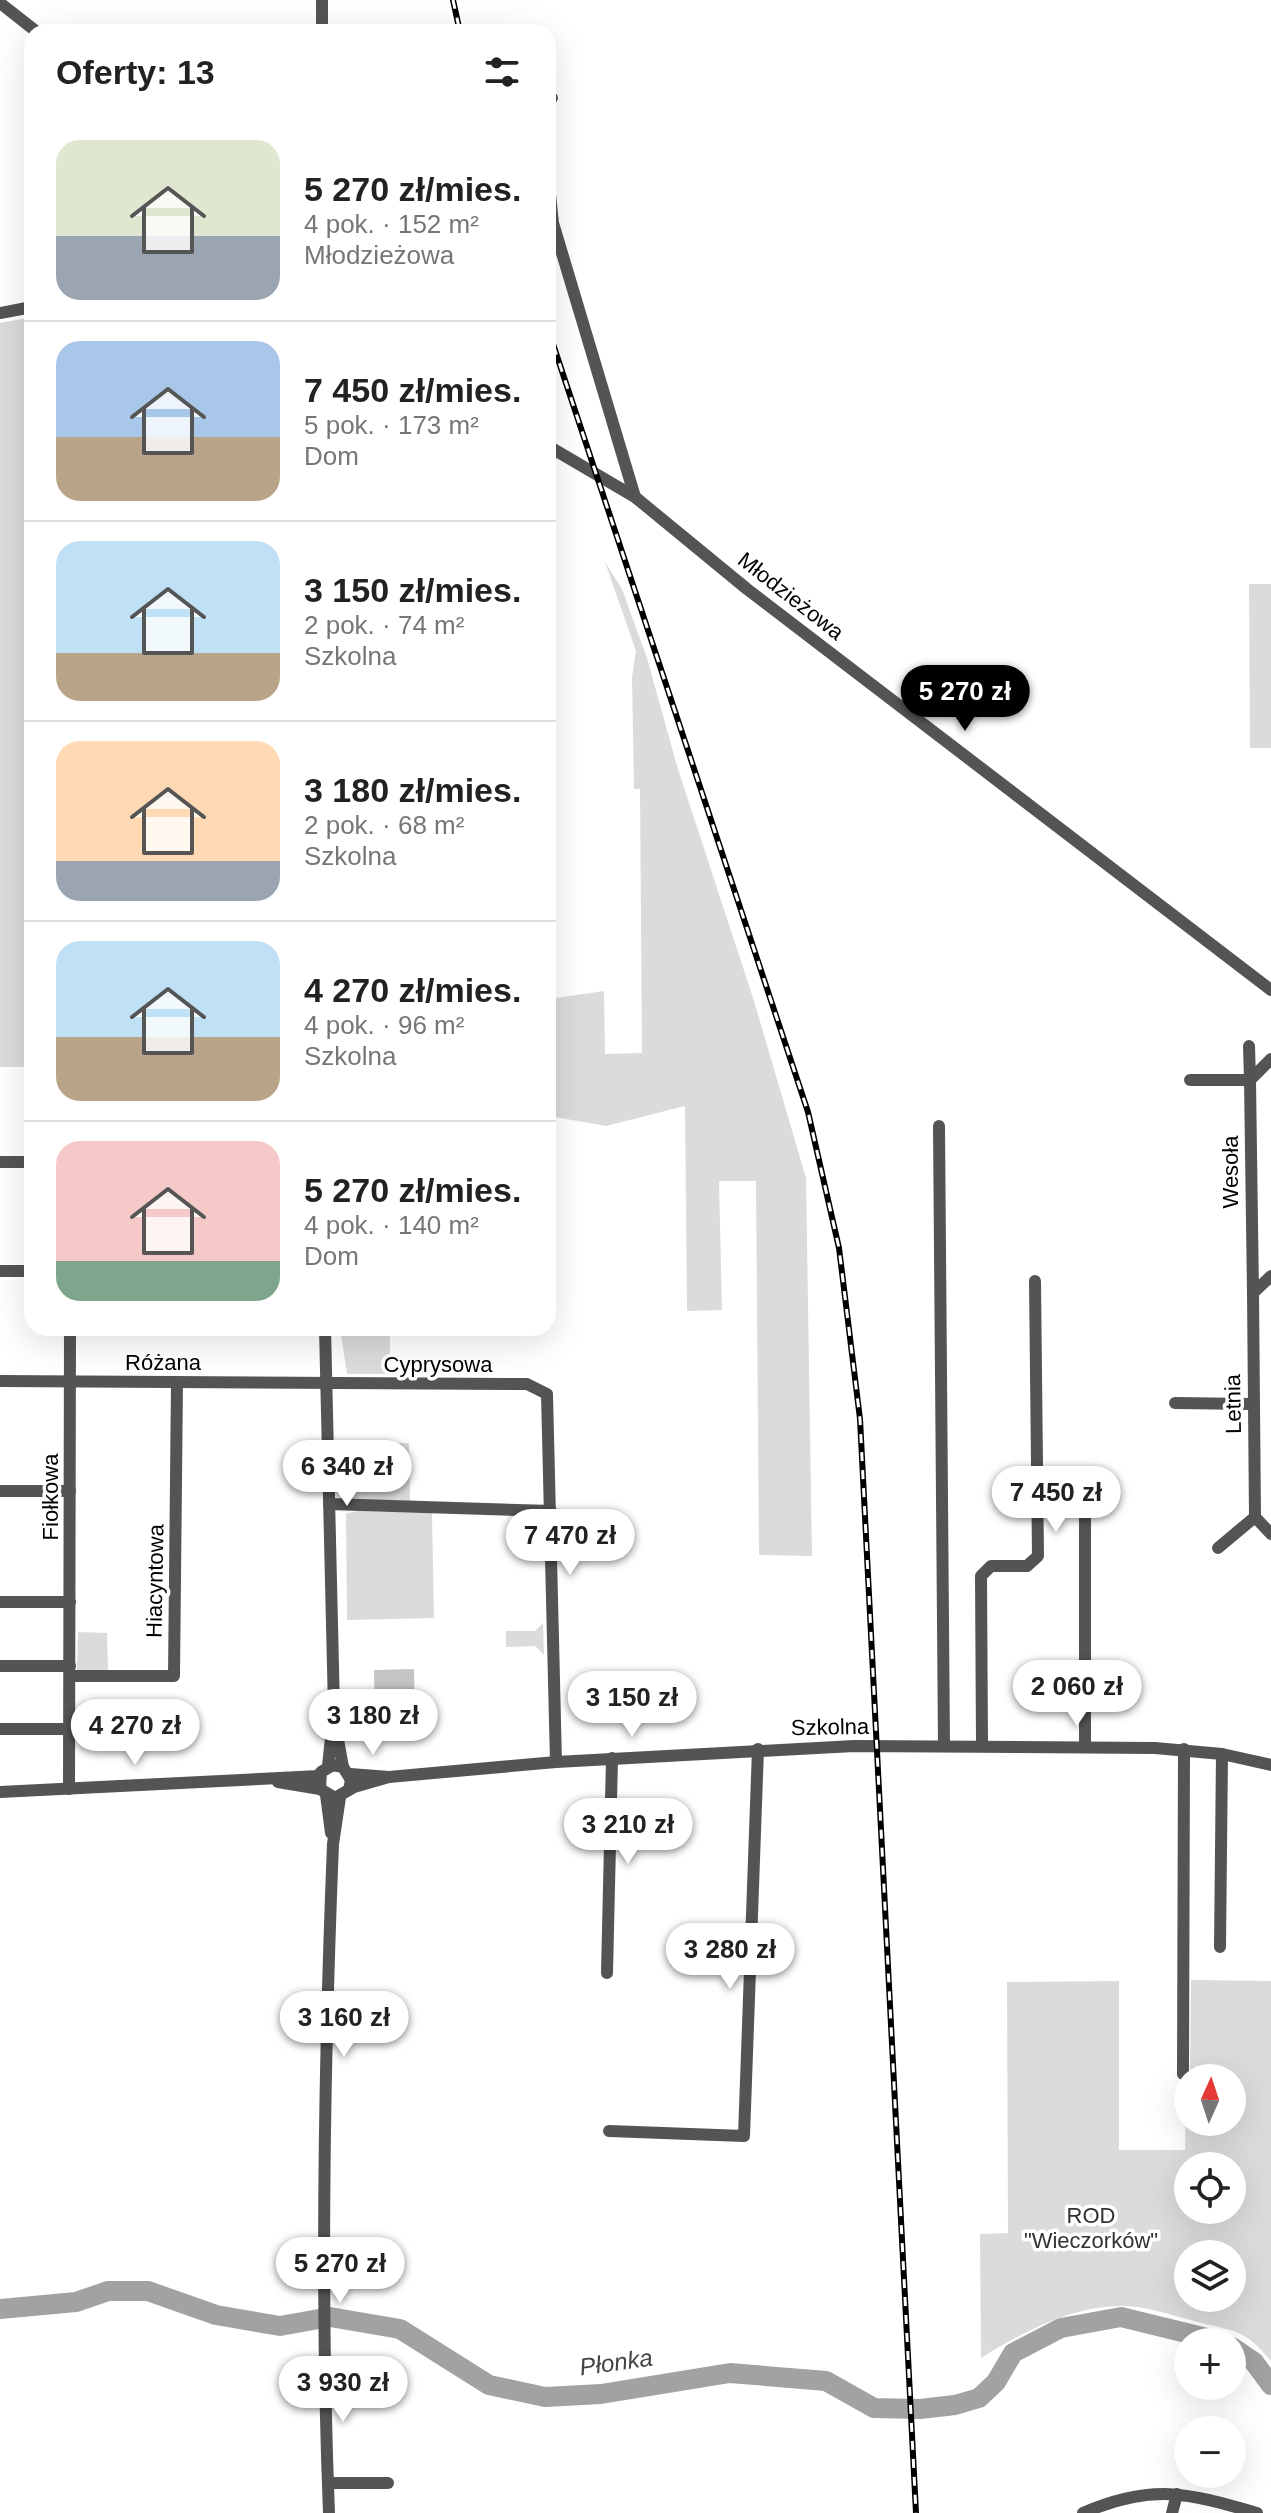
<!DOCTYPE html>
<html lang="pl">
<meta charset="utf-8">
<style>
body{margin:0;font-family:Helvetica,sans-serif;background:#f2f2f2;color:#222;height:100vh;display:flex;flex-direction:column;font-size:30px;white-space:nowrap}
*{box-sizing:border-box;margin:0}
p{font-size:26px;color:#767676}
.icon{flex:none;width:44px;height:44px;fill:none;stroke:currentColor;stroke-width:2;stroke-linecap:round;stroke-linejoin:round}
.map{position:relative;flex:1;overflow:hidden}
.sheet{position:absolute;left:24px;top:24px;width:532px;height:1312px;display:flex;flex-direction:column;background:#fff;border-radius:24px;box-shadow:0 8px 32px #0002}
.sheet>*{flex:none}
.needle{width:52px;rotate:3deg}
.buttons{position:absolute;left:1174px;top:2064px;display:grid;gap:16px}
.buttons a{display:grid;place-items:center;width:72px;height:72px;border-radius:50%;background:#fff;box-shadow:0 8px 32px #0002;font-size:40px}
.price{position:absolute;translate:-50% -68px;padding:0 18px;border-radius:28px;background:#fff;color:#222;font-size:26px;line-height:52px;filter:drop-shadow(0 2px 4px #0008)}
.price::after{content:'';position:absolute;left:50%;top:48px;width:24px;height:18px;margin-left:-12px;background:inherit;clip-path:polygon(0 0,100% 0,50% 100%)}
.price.selected{background:#000;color:#fff}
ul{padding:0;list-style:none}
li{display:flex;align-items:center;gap:24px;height:200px;padding:0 32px}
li+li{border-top:2px solid #e0e0e0}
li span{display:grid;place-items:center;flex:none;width:224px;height:160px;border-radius:24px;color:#555}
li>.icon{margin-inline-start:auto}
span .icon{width:96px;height:96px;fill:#fffc;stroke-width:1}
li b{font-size:34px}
h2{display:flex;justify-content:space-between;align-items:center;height:96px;padding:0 32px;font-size:34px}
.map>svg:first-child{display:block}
.green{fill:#dbdbdb;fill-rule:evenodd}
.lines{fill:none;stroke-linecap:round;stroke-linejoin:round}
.river{stroke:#a2a2a2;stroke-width:20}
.building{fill:#c4c4c4}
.minor{stroke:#545454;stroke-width:12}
.rail-casing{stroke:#000;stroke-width:6}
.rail{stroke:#fff;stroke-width:3;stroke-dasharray:9;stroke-linecap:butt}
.labels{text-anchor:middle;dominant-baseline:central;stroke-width:7;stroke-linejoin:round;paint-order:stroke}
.street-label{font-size:22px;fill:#000;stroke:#fff}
.park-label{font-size:22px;fill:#323232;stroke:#fff}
.water-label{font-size:24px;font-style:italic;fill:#434343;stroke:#fff}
</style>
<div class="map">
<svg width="1271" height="2513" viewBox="0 0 1271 2513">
<rect width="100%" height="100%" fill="#fff"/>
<g class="green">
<path d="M32 317V1067H0V323Z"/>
<path d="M605 562 622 589 647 658 677 766 754 1001 806 1178 812 1556 759 1555 756 1181H719L722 1310 687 1311 685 1106 606 1126 549 1116V999L604 991 605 1054 642 1053 640 789H634L632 677 636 651Z"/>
<path d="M1249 584H1271V748H1250Z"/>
<path d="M340 1328H390V1374H347Z"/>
<path d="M347 1443H409L410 1501 349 1499Z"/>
<path d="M357 1511 432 1513 434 1618 347 1620 346 1514Z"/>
<path d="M543 1623 544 1655 535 1646 506 1647V1631H535Z"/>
<path d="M78 1632 107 1633 108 1670H77Z"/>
<path d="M1191 1980 1271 1981V2361C1245 2329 1236 2332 1198 2322 1178 2317 1158 2310 1137 2307 1083 2300 1026 2330 981 2358L980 2234 1008 2233 1007 1982 1119 1981V2150H1185L1186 2080 1188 2122H1232V2078H1190ZM1188 2166H1232V2210H1188ZM1188 2254H1232V2298H1188Z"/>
</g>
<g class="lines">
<g class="river">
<path d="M0 2309 76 2302 108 2291H148L216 2315 280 2326 330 2317 400 2329 489 2385 545 2397 601 2394 730 2373 826 2381 874 2408 920 2409 955 2405 979 2398 996 2382 1013 2353 1061 2328 1121 2317 1223 2342"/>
<path d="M1232 2347 1254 2362 1271 2385"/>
</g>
</g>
<path class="building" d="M414 1669 415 1708H423L424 1738 375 1739 374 1670Z"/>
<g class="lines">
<g class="minor">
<path d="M0 3 37 32"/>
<path d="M322 32V0"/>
<path d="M548 102 552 98"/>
<path d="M548 176 553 223 635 497"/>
<path d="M0 313 32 307"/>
<path d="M548 446 635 497 747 589 1271 990"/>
<path d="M1190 1080H1250L1249 1046"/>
<path d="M939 1126 944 1746"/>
<path d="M0 1162H32"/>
<path d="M0 1271H32"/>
<path d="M1271 1276 1253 1293 1255 1517 1271 1534"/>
<path d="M1253 1293 1250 1080 1271 1059"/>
<path d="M325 1328 334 1709 328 1766"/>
<path d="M0 1381 527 1384 547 1394 556 1762"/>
<path d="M1175 1403 1252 1404"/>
<path d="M0 1491H70"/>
<path d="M329 1504 551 1511"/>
<path d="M1218 1548 1255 1517"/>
<path d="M0 1602H70"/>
<path d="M0 1666H70"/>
<path d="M70 1676H174L177 1382"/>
<path d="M335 1723 343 1767"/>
<path d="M0 1729H68"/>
<path d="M982 1745 981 1576 991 1566H1027L1038 1556 1035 1281"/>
<path d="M1085 1746V1476"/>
<path d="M350 1774 389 1777 556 1762 854 1746 1155 1748 1222 1754 1271 1765"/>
<path d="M278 1782 320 1789"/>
<path d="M69 1789 70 1328"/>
<path d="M349 1790 351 1780 343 1767 333 1765 321 1772 320 1789 335 1798 354 1787 389 1777"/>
<path d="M0 1792 319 1776"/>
<path d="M326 1795 331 1833"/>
<path d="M1220 1947 1222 1754"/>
<path d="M607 1973 612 1758"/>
<path d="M1183 2074 1184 1749"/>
<path d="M609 2131 744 2136 758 1749"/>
<path d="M328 2483H388"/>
<path d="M329 2513C320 2290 324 2067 333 1844L340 1797"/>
<path d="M1083 2513C1153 2483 1187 2493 1257 2513"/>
<path d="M1172 2513 1177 2494"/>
</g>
<g class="rail-casing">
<g id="rail">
<path d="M453 0 460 32"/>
<path d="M548 329 808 1112 839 1248 860 1419 916 2513"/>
</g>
</g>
<use href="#rail" class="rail"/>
</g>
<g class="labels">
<g class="street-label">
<text transform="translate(791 596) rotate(38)">Młodzieżowa</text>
<text transform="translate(1230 1172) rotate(-90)">Wesoła</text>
<text x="163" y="1362">Różana</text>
<text x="438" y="1364">Cyprysowa</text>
<text transform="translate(1233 1404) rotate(-91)">Letnia</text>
<text transform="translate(50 1497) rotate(-90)">Fiołkowa</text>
<text transform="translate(155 1581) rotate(-89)">Hiacyntowa</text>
<text transform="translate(830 1727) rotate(-1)">Szkolna</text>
</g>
<g class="park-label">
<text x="1091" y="2215">ROD<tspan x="1091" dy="25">"Wieczorków"</tspan></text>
</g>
<g class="water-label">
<text transform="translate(616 2362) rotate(-8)">Płonka</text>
</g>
</g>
</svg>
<div class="buttons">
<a><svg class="needle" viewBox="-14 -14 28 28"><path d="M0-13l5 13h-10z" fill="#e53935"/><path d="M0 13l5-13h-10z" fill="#767676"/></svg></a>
<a><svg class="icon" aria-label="locate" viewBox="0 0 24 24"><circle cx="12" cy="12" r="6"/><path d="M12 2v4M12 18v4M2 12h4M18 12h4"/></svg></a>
<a><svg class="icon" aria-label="layers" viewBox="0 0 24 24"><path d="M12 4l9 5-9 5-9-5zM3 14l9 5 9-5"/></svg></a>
<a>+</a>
<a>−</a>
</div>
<b class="price selected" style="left:965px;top:733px">5 270 zł</b>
<b class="price" style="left:347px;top:1508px">6 340 zł</b>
<b class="price" style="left:1056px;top:1534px">7 450 zł</b>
<b class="price" style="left:570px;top:1577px">7 470 zł</b>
<b class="price" style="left:1077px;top:1728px">2 060 zł</b>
<b class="price" style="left:632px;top:1739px">3 150 zł</b>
<b class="price" style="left:373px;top:1757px">3 180 zł</b>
<b class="price" style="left:135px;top:1767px">4 270 zł</b>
<b class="price" style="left:628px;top:1866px">3 210 zł</b>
<b class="price" style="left:730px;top:1991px">3 280 zł</b>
<b class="price" style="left:344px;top:2059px">3 160 zł</b>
<b class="price" style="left:340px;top:2305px">5 270 zł</b>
<b class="price" style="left:343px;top:2424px">3 930 zł</b>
<section class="sheet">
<h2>Oferty: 13<svg class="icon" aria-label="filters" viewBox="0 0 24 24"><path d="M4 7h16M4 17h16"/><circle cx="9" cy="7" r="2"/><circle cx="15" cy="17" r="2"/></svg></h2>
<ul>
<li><span style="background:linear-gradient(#dfe7d0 60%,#9aa5b1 0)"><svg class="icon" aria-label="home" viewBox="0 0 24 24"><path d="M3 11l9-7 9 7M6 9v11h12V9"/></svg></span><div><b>5 270 zł/mies.</b><p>4 pok. · 152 m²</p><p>Młodzieżowa</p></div></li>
<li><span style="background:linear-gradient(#a9c7e8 60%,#b9a48a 0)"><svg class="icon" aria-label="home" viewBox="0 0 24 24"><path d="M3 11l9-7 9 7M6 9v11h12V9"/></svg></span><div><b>7 450 zł/mies.</b><p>5 pok. · 173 m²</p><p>Dom</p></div></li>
<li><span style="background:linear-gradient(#bfe0f5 70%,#b9a48a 0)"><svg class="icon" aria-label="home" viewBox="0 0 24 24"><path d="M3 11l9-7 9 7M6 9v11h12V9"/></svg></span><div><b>3 150 zł/mies.</b><p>2 pok. · 74 m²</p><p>Szkolna</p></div></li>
<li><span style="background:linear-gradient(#ffd9b3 75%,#9aa5b1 0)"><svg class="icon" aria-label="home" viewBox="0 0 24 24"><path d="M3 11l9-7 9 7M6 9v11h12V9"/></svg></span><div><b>3 180 zł/mies.</b><p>2 pok. · 68 m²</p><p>Szkolna</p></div></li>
<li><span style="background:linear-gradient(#bfe0f5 60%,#b9a48a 0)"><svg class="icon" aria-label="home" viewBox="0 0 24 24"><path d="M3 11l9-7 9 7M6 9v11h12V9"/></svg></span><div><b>4 270 zł/mies.</b><p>4 pok. · 96 m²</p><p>Szkolna</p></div></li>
<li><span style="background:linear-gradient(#f6c9c9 75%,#7fa58c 0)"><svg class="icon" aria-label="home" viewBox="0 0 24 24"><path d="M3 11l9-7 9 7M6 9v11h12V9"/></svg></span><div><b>5 270 zł/mies.</b><p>4 pok. · 140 m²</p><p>Dom</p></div></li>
</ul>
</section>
</div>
